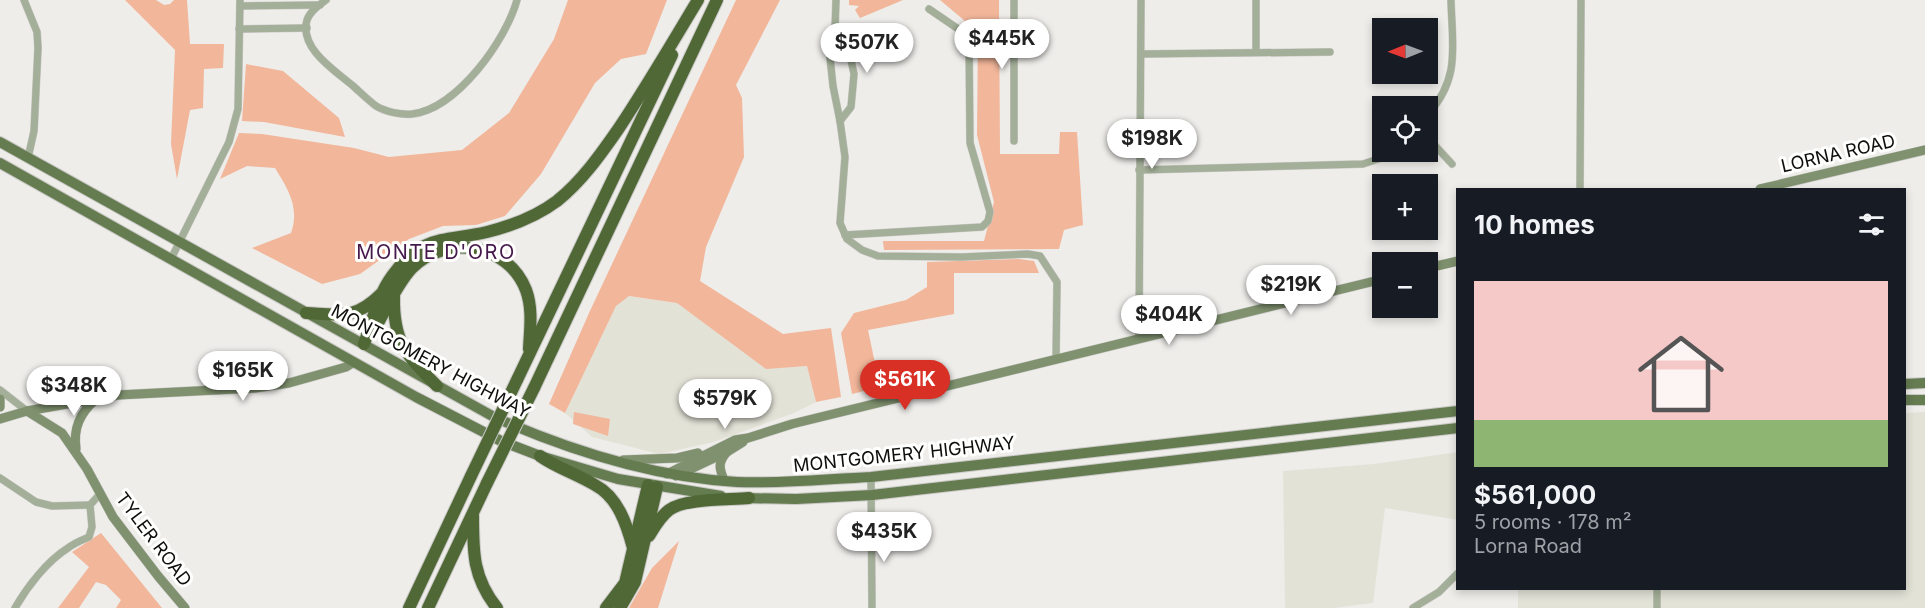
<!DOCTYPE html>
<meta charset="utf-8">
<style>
body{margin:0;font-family:Inter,sans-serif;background:#20242c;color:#f1f3f6;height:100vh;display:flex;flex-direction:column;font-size:22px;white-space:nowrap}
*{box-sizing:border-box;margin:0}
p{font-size:20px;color:#9ea1a6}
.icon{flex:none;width:33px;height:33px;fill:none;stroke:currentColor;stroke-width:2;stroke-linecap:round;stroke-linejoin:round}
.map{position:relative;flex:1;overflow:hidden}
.details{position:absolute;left:1456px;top:188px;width:450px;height:402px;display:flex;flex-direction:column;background:#171b24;border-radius:0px;box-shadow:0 3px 9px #0003}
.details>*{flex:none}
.needle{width:39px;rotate:269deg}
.fabs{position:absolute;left:1372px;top:18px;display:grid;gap:12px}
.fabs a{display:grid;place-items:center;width:66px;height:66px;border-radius:0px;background:#171b24;box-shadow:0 3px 9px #0003;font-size:30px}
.price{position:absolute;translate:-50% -51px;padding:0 14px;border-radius:21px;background:#fff;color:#222;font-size:20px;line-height:39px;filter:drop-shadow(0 2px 3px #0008)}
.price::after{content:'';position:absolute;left:50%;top:36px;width:18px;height:14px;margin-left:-9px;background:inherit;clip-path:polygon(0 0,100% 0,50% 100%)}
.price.active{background:#d93025;color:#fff}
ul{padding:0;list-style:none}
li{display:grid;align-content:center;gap:12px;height:318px;padding:0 18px}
li span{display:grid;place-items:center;height:186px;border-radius:0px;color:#555}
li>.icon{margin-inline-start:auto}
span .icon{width:108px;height:108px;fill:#fffc;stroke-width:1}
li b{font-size:26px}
h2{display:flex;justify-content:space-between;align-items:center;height:72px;padding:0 18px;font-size:26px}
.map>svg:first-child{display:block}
.built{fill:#e3e2d7}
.green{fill:#f2b69a}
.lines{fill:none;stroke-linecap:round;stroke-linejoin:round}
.street-casing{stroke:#cac9c7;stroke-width:8}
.secondary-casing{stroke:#cac9c7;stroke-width:10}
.primary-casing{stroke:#cac9c7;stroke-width:12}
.highway-casing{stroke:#cac9c7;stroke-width:14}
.street{stroke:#a3af98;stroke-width:7}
.secondary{stroke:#7f916e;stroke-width:9}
.primary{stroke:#657b50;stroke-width:10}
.highway{stroke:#506836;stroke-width:12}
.highway-bridge-casing{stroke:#cac9c7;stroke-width:14;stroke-linecap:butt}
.highway-bridge{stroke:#506836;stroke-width:12}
.labels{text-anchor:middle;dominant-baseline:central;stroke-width:6;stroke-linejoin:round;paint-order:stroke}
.street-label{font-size:18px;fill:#0e0e0d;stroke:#fffffe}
.neighbourhood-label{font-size:20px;letter-spacing:1.5px;fill:#46194c;stroke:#fffffe}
</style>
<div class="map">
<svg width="1925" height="608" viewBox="0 0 1925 608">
<rect width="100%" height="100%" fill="#eeedea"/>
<g class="built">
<path d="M628 296 677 303 766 368 807 366 816 402 794 413 714 442 659 454 592 437 565 413 616 306Z"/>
<path d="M1925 412V608H1518V588H1905V413Z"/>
<path d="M1458 452V520L1385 508 1373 603 1334 608H1285L1283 471 1374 464Z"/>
</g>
<g class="green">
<path d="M125 0H156L164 5 170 4 174 0H187L190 44H224L223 68 204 69 203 108 190 110 177 179 171 144 175 50Z"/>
<path d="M568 0H667L646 54 621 59 595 83 541 174 505 216 476 225 443 226 409 239 360 274 322 284 252 248 291 233C300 208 288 189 275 168L247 166 220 179 239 133 262 134 354 148 389 157 462 150 509 113 554 39Z"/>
<path d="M736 0H780L736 85 742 98 744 157 706 247 700 281 783 334 831 328 841 397 816 402 807 366 766 369 677 303 629 296 616 306 565 413 549 404 589 313Z"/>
<path d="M849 0H903L860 18 855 10 859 6 849 5Z"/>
<path d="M940 0H999L1000 154H1059L1060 132H1077L1083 225 1064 230 1059 249 884 250 883 241H984L994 202 977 135 978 32Z"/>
<path d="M246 64 283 71 339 118 345 137 264 122 242 121Z"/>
<path d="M1019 259 1034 261 1039 273H954V314L868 330 880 387 852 394 841 333 854 313 906 300 927 287V262Z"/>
<path d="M574 412 610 419 608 436 573 424Z"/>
<path d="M101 533 162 608H116L121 600 106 585 96 582 79 608H58L89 567 72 552Z"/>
<path d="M679 541 658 608H629L652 568Z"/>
</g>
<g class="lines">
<g class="street-casing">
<g id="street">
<path d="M24 0 37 32 38 48 34 131 28 158"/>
<path d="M326 0C319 5 310 11 307 20 299 48 334 70 352 85 360 92 368 100 376 106 386 112 401 115 412 114 457 109 506 40 517 0"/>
<path d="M836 0 835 29 828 39 833 86 840 121 845 157 840 223 847 239 862 250 878 256 962 257 1028 254 1040 256 1057 282 1056 360"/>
<path d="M1014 0V141"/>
<path d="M240 6 320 5"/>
<path d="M239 29 307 28"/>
<path d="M835 29 848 46 854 74 851 107 840 121"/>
<path d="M1256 52V0"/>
<path d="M1141 54 1330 52"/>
<path d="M1428 114C1461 78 1452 45 1451 0"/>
<path d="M1428 138 1452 164"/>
<path d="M1139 170 1363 164 1384 157 1390 152"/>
<path d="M1580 189 1581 0"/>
<path d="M845 235 982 227 988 221 990 212 970 143 969 40 967 35 929 9"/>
<path d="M171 259 229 142 238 109 240 0"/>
<path d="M1139 339 1141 0"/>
<path d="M0 390 27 411"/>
<path d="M871 477 872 608"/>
<path d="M0 478 36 502 52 506 90 505"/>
<path d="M1657 588V608"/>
<path d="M15 608C27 587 47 561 68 548 74 543 82 540 89 537L92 527 90 505 100 494"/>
<path d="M1413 608 1439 592 1458 573"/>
</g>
</g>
<g class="secondary-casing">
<g id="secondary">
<path d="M1760 189 1925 150"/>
<path d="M1428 268 1458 261"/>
<path d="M0 399V407"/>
<path d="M27 411 62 433 87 469 113 517 158 576 185 608"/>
<path d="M0 419 27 411 118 395 255 388 289 383 346 367 354 362"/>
<path d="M76 449C73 428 80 413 96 399"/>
<path d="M623 460 677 458 698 453"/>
<path d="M667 474 735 440 748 438 792 424 1383 279"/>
<path d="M676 476 727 452 743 442"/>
<path d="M724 480C719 468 718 463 726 453"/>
</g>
</g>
<g class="primary-casing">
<g id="primary">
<path d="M0 142 494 417C571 451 653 477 737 482 782 484 826 479 871 477L1458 411"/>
<path d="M0 163 416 397 501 441 540 456 618 479 721 496"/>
<path d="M1905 384 1925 383"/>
<path d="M1905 400H1925"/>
<path d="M742 498 796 499 872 495 1458 428"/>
</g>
</g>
<g class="highway-casing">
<g id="highway">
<path d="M394 296C393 342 406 355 437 386"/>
<path d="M306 313C340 315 355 320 381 294"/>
<path d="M378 323C388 305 398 283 412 268 446 234 508 243 526 290 533 309 530 329 529 349"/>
<path d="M364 344C372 322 378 295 392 276 422 234 443 242 487 232 511 226 537 216 557 201 582 181 601 154 619 128 647 86 672 43 698 0"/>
<path d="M517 380 672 55"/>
<path d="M534 388 717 0"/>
<path d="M540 456C557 468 577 474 595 485 618 497 627 525 633 548"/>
<path d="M473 516C473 553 473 578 497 608"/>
<path d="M649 536C655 526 660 517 669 510 685 498 729 500 749 498"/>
<path d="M409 608 471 476"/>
<path d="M428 608 487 483"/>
<path d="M606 608 625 583 648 485"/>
<path d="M620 608 635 582 657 487"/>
</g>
</g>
<use href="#street" class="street"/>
<use href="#secondary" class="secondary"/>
<use href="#primary" class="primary"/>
<use href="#highway" class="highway"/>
<g class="highway-bridge-casing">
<g id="highway-bridge">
<path d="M471 476 517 380"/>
<path d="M487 483 534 388"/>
</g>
</g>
<use href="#highway-bridge" class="highway-bridge"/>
</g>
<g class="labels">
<g class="street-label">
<text transform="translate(1838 153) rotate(-13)">LORNA ROAD</text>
<text transform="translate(431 361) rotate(28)">MONTGOMERY HIGHWAY</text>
<text transform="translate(904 454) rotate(-6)">MONTGOMERY HIGHWAY</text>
<text transform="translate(154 539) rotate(53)">TYLER ROAD</text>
</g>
<g class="neighbourhood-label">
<text x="436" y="252">MONTE D'ORO</text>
</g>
</g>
</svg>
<div class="fabs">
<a><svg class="needle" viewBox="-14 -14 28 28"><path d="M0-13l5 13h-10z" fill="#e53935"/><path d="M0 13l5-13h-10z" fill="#9ea1a6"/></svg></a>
<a><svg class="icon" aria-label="locate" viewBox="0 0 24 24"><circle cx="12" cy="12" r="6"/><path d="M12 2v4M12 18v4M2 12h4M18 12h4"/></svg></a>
<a>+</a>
<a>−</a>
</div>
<b class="price" style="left:1002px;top:70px">$445K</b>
<b class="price" style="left:867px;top:74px">$507K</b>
<b class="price" style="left:1152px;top:170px">$198K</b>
<b class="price" style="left:1291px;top:316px">$219K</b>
<b class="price" style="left:1169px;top:346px">$404K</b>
<b class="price" style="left:243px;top:402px">$165K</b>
<b class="price active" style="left:905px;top:411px">$561K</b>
<b class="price" style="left:74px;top:417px">$348K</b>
<b class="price" style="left:725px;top:430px">$579K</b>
<b class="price" style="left:884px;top:563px">$435K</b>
<section class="details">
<h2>10 homes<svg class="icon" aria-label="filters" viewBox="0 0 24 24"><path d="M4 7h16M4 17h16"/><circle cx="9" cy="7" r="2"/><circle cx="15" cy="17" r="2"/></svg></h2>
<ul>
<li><span style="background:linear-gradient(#f6c9c9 75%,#8fb573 0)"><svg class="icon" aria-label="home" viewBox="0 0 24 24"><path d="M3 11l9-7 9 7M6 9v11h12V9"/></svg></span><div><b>$561,000</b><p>5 rooms · 178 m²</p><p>Lorna Road</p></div></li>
</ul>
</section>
</div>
